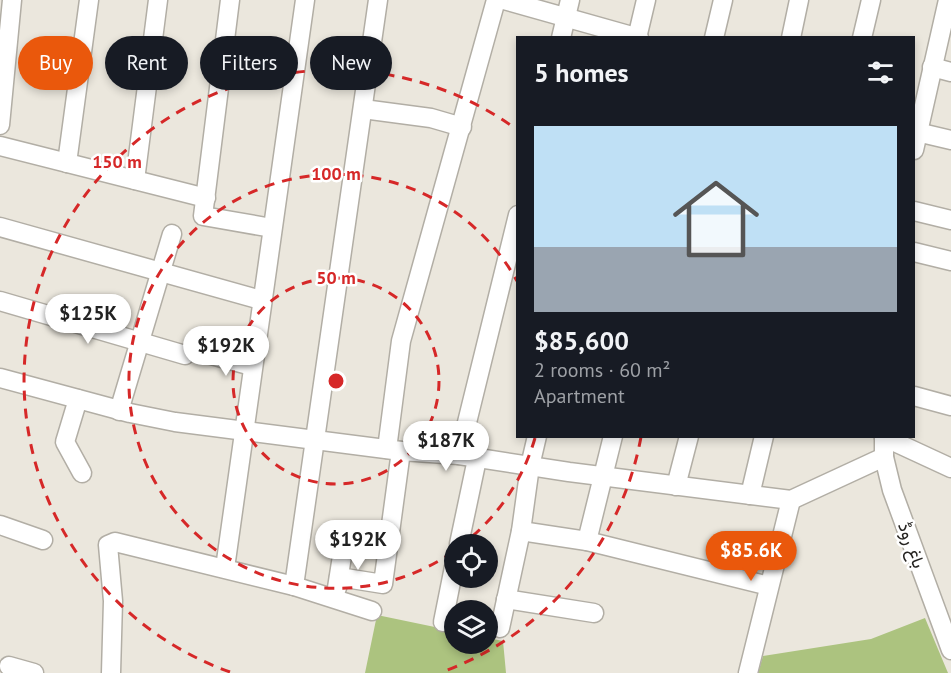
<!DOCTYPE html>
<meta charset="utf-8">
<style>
body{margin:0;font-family:"PT Sans",Vazirmatn,sans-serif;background:#242831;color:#f1f3f6;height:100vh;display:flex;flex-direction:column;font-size:22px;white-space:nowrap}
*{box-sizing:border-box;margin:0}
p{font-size:20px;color:#9ea1a6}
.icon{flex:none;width:33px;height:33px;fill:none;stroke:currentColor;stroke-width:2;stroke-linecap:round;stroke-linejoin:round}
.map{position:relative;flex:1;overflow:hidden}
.panel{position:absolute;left:516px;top:36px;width:399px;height:402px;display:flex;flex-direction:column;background:#171b24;border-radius:0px;box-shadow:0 3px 9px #0003}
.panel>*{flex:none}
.guide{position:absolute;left:18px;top:36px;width:408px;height:54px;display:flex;gap:12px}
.buttons{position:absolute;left:444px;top:534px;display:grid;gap:12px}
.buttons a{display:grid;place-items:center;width:54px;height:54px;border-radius:50%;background:#171b24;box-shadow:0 3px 9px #0003;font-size:30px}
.price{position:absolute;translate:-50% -51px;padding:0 14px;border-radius:21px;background:#fff;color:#222;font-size:20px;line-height:39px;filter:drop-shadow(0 2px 3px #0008)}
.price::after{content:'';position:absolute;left:50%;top:36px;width:18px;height:14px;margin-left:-9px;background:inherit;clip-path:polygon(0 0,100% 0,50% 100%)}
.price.selected{background:#ea580c;color:#fff}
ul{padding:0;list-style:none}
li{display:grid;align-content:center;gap:12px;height:318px;padding:0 18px}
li+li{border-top:2px solid #363941}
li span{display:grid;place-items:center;height:186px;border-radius:0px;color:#555}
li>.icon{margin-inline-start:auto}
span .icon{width:108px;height:108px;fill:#fffc;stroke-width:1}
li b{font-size:26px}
h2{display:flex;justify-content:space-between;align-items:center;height:72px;padding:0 18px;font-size:26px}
.tag{padding:0 21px;border-radius:27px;background:#171b24;box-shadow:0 3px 9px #0003;font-size:21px;line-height:54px}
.tag.selected{background:#ea580c;color:#fff}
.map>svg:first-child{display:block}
.green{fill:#acc37f}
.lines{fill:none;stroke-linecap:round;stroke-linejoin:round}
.minor-casing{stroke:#b2aea5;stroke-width:21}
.minor{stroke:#fff;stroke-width:18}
.ring{fill:none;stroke:#d62828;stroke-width:3;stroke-dasharray:10 8}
.labels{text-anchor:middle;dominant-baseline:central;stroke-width:5;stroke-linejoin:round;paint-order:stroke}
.street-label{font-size:18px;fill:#262421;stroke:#fff}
.centre{fill:#d62828;stroke:#fff;stroke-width:3}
.ring-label{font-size:18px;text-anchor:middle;font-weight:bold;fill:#d62828;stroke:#fff;stroke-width:5;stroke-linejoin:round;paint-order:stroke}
</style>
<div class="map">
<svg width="951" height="673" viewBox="0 0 951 673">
<rect width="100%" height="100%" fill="#ebe7dd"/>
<g class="green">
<path d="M377 615 454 631V644H488V638L503 641 506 673H365Z"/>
<path d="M925 618 948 673H758L763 656 871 639Z"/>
</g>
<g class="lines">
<g class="minor-casing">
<g id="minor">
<path d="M230 0 203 216 272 228"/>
<path d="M504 0 639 38"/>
<path d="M561 38 570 0"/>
<path d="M637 38 646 0"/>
<path d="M714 38 723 0"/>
<path d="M791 38 799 0"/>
<path d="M862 38 871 0"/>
<path d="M932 67 951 72"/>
<path d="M363 109 431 118 462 127"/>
<path d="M0 125 12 0"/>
<path d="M917 132 951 140"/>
<path d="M0 146 206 198"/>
<path d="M914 150 948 0"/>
<path d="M67 163 89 0"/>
<path d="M135 180 158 0"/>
<path d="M914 211 951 220"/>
<path d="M0 227 261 300"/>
<path d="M914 252 951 261"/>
<path d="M0 301 185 355"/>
<path d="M208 354 252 366"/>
<path d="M0 378 130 413 175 422 401 451 459 455 569 472 791 500 884 457"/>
<path d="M914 396 951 406"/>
<path d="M78 399 65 442 82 473"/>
<path d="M119 411 172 234"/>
<path d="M884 436V457L892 490 951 650"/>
<path d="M884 437 951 468"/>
<path d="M387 449 401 341 496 0"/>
<path d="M459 455 518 215"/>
<path d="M676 486 689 436"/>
<path d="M750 495 764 436"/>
<path d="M0 525 43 540"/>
<path d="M521 531 587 541 769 586"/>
<path d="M587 541 613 436"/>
<path d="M459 544 477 459"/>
<path d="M225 568 305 0"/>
<path d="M339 577 383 584 401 451"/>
<path d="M294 586 378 0"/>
<path d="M337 588 345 537"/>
<path d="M506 599 594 613"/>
<path d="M443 622 454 567"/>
<path d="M500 628 521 531 530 466 537 436"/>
<path d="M9 666 34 673"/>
<path d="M111 673 113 601 108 545 115 542 294 586 372 611"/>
<path d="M748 673 791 500"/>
</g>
</g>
<use href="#minor" class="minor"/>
</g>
<g class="ring">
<circle cx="336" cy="381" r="103"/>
<path d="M535 438A207 207 0 0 1 463 544M453 552A207 207 0 1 1 517 281"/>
<path d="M641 437A310 310 0 0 1 442 672M230 672A310 310 0 1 1 516 129"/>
</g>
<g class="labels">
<g class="street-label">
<text transform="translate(912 545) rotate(70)">باغ روڈ</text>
</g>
</g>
<circle cx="336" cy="381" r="9" class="centre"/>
<g class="ring-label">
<text x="117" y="168">150 m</text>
<text x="336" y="180">100 m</text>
<text x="336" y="284">50 m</text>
</g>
</svg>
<div class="buttons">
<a><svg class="icon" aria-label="locate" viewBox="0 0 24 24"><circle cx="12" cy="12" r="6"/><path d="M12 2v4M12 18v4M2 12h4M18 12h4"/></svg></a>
<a><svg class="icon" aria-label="layers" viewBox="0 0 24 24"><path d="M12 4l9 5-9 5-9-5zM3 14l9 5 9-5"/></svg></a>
</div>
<b class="price" style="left:88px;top:345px">$125K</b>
<b class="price" style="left:226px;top:377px">$192K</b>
<b class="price" style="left:446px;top:472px">$187K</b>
<b class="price" style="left:358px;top:571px">$192K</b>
<b class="price selected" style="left:751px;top:582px">$85.6K</b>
<div class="guide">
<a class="tag selected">Buy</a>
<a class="tag">Rent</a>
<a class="tag">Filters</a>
<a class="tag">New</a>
</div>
<section class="panel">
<h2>5 homes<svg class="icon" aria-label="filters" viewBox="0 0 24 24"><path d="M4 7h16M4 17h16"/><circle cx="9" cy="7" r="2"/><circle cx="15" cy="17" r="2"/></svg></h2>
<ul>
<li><span style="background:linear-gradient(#bfe0f5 65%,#9aa5b1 0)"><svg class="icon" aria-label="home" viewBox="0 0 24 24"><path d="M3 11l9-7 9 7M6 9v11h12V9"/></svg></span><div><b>$85,600</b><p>2 rooms · 60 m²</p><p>Apartment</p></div></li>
</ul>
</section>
</div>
